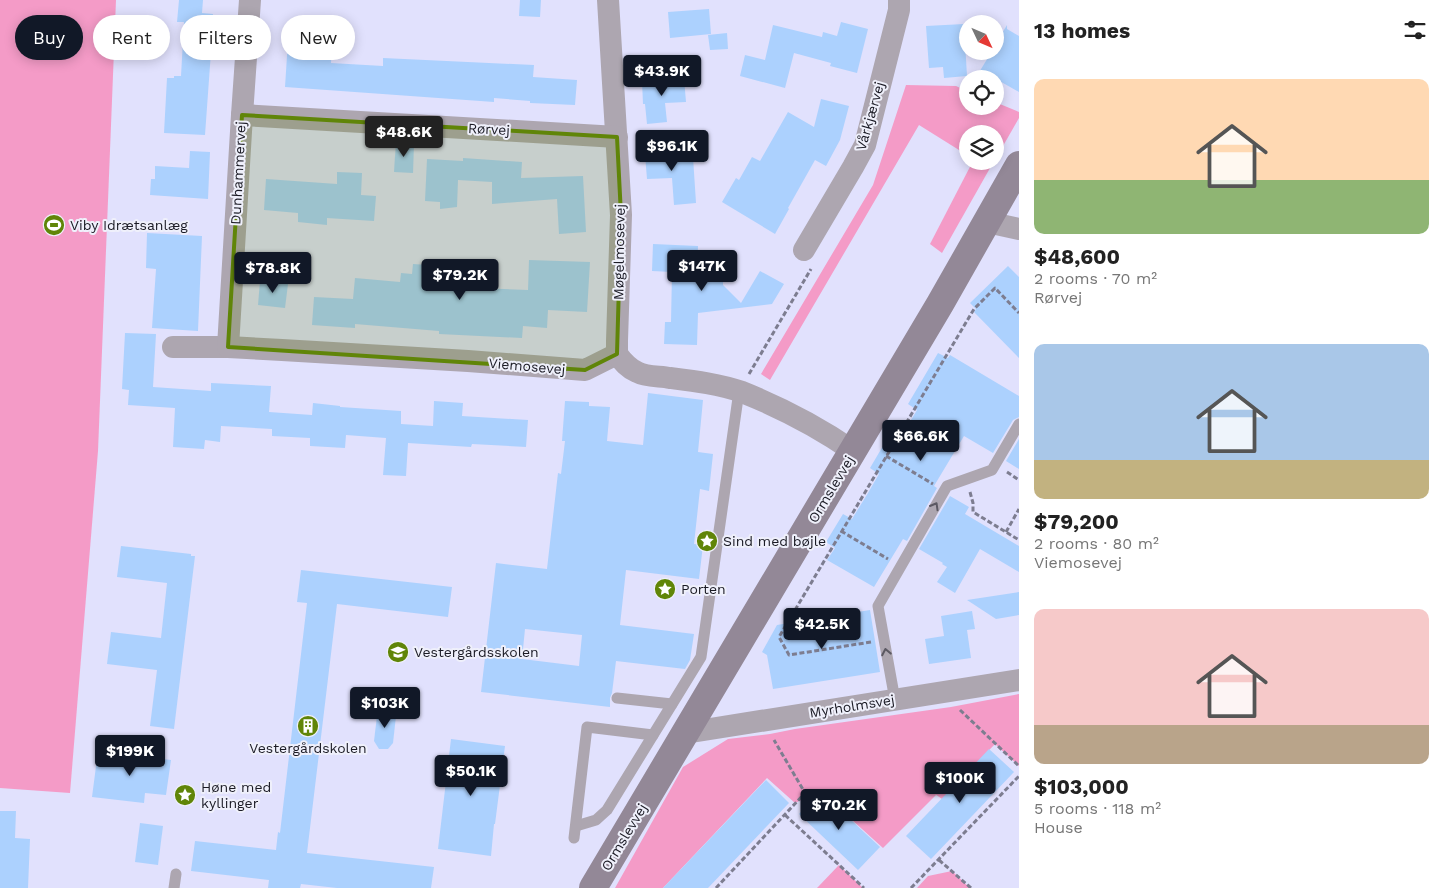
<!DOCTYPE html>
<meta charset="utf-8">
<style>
body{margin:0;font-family:"Work Sans",sans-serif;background:#f6f6f6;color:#222;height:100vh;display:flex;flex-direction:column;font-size:19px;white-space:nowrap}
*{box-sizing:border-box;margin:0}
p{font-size:16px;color:#767676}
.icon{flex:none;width:28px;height:28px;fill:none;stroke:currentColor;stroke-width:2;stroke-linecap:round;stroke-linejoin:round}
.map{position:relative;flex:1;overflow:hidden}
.drawer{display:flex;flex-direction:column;background:#fff;width:425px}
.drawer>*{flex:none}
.banner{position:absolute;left:15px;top:15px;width:475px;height:45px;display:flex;gap:10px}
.needle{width:32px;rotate:134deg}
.buttons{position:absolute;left:959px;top:15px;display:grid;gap:10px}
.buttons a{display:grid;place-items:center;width:45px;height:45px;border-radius:50%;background:#fff;box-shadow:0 2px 12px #0003;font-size:25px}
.price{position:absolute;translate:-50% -42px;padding:0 11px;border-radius:5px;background:#111827;color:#fff;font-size:16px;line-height:32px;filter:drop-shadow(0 1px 2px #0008)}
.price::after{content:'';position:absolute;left:50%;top:30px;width:15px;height:11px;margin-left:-8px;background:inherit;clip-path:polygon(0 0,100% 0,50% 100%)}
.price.on{background:#222;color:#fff}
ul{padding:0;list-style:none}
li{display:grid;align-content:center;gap:10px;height:265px;padding:0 15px}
li span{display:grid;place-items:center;height:155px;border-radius:10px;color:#555}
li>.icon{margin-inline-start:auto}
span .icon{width:90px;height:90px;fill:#fffc;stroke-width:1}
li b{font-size:21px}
h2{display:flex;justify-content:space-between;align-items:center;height:60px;padding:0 15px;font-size:21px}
.pill{padding:0 18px;border-radius:22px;background:#fff;box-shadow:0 2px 12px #0003;font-size:18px;line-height:45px}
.pill.on{background:#111827;color:#fff}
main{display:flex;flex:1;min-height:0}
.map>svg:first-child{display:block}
.green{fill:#f49bc7}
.building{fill:#acd1fe;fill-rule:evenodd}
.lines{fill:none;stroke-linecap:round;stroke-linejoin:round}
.path{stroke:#7d7d90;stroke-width:3;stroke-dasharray:5 2.5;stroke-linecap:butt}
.lane{stroke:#ada6b0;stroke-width:11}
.street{stroke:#ada6b0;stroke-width:22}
.secondary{stroke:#938897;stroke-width:28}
.oneway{stroke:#5c5963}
.marked{fill:#608508;fill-opacity:0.2;stroke:#608508;stroke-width:4;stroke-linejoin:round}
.labels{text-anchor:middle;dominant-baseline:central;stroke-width:4;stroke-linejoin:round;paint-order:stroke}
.street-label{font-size:14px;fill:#1a1a24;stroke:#eff0fb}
.poi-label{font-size:14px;fill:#1a1a24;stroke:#eff0fb;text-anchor:start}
</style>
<main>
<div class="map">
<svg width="1019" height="888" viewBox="0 0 1019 888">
<rect width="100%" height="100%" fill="#e1e1fd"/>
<g class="green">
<path d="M0 0H116L98 451 70 793 0 788Z"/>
<path d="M906 85 956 86 967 91 968 106H995V102L1019 112V118L995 160V134H968L967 155 919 125 770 380 761 374 873 185Z"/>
<path d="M973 161H994L942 253 930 244Z"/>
<path d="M1019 694V766L995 744 942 799 935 794 936 795 883 848 820 791 795 803 767 778 663 888H615L683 767 728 739 770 734 795 729 951 707Z"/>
<path d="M839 865 863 888H817Z"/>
<path d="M952 871 970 888H917L928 876Z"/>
</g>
<g class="building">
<path d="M179 0H203L202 13 213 14 212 23 213 24 205 135 164 133 167 78H174V76H181L184 22H177Z"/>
<path d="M520 0H541L540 17 519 16Z"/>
<path d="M709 9 711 34 670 38 668 12Z"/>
<path d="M841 22 868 29 857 73 830 66 831 63 794 53 785 88 740 76 745 55 765 60 773 25 822 37 823 32 837 36Z"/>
<path d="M964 24 967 76 944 78 943 67 929 68 926 26Z"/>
<path d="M1007 25V29L1019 36V92L996 79H975L992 51H995V45Z"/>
<path d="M727 33 728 49 710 50 708 35Z"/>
<path d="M288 40 332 43 331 63 383 66V58L534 65 533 77 577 80 575 105 530 103V101L494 98V102L285 87Z"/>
<path d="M684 78 686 102 665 103 667 122 647 124 645 104H643L642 81Z"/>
<path d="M821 99 849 106 840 140 826 166 815 160 788 208 789 209 775 234 722 202 736 178 739 180 752 157 760 161 788 112 814 127Z"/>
<path d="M396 141 414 144 413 173 394 172Z"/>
<path d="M662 141 664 159 693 157 696 203 674 205 672 178 647 179 644 142Z"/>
<path d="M190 151 210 152 208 199 150 195 151 179H155V166L189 168Z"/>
<path d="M463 158 522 162 521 178 583 176 586 232 559 234 557 199 492 204V182L458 180 457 207 440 209V202L425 201 427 159 463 161Z"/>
<path d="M337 172 362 173 361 195 376 196 374 221 327 218V225L298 222V213L264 210 266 179 337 184Z"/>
<path d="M147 233 202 236 198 331 152 328 156 269 146 268Z"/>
<path d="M653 244 698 246 697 274 723 275V285L741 303 760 271 784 284 772 304 698 313 697 345 664 344 665 322H671L672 272 652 271Z"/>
<path d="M529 260 590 262 587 312 548 310 547 328 523 326 522 338 439 334V331L355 324V328L312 325 314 297 353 299 355 278 400 282 401 273 412 274 413 264 457 267V275L481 276 480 288 528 290Z"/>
<path d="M1008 266 1019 277V358L974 312 976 309 970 303Z"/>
<path d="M260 281 288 284 285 308 258 305Z"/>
<path d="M125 333 156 334 153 387 211 391V383L271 386 269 412 312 415 313 403 340 406V407L401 411V424L433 426 434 401 463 403 462 416 528 420 526 447 472 444 471 447 408 443 406 476 383 475 386 438 346 435 345 448 310 446V438L272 436V429L221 426 220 442 205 440 204 449 173 447 175 408 128 405 129 390 122 389Z"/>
<path d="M938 353 948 358 950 355 1019 396V417L1013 420 993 453 964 436 934 486 937 488 907 541 903 539 874 587 827 560 835 548 826 542 843 514 852 519 868 493 879 474 870 468 890 434 899 440 917 410 908 404Z"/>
<path d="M648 393 703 400 698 452 713 454 709 491 700 489 694 544 703 545 699 579 626 570 620 625 694 634 690 660 685 669 616 661 612 693 610 698V707L481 692 496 563 547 569 558 473 561 474 565 441H562L565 401 589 402V406L610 407 607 441 643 445ZM525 629 582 635 579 666 522 659Z"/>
<path d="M1019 439V469L1006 461Z"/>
<path d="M950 496 969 507 965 514 1019 546V572L980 549 955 593 937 582 947 567 942 564 943 563 919 549Z"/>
<path d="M121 546 191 554V556H195L174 729 150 726 157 670 107 664 111 632 161 638 167 583 117 577Z"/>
<path d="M301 570 452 587 448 617 337 604 307 853 434 867 431 888H337L301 884 300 888H268L269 880 191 871 195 841 276 850 278 832 280 833 307 603 297 602Z"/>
<path d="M1019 592V615L996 619 967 600Z"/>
<path d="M870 610 880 672 773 689 767 655 762 652 777 625Z"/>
<path d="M972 611 975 629 967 630 971 658 929 664 925 639 944 636 941 616Z"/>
<path d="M382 708 392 709 396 716 393 743 388 749H379L374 741 377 716Z"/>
<path d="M451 739 505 746 495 824H494L491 856 438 849Z"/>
<path d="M989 749 1014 772 931 859 906 836Z"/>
<path d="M98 751 171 760 166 795 145 793 144 803 92 797Z"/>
<path d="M766 780 789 803 708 888H663Z"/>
<path d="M820 791 880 847 858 870 799 814Z"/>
<path d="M0 811H16L15 838 30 839 28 888H0Z"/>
<path d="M140 823 163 826 158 865 135 862Z"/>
</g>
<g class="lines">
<g class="path">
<path d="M749 374 811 269"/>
<path d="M886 456 933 484"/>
<path d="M1007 472 1019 480"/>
<path d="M970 492 973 503V512L1019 540"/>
<path d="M841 531 888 559"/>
<path d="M1006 532 1019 509"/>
<path d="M871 642 789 655 779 637 974 309 995 288 1019 313"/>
<path d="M960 710 1019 766"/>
<path d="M785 815 864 888"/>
<path d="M939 860 971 888"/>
<path d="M716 888 805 793 774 740"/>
<path d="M911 888 1019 776"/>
</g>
<g class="lane">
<path d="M617 698 672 704"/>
<path d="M895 700 878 606 947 486 992 470 1019 424"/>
<path d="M576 826 596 820 607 810 701 657 739 391"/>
<path d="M574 838 587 727 653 735"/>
<path d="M174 888 176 874"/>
</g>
<g class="street">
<path d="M608 0 621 215 617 341V354"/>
<path d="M242 115 617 137"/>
<path d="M987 222 1019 229"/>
<path d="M804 250 853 167 865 145 899 10V0"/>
<path d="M173 347H228L282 350 468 361 585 370 617 354"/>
<path d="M228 347 242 115 250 0"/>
<path d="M617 354C623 362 628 368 637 372 646 377 660 376 670 378 694 381 719 384 742 392 782 408 817 426 853 451"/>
<path d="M685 733 1019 680"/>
</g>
<path class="secondary" d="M593 888 940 304 1019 165"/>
</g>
<defs><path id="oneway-chevron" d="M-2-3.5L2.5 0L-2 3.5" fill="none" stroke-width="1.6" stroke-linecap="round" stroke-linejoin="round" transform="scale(1.25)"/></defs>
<g class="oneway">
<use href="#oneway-chevron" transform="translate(935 506) rotate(-60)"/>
<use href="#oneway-chevron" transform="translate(886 652) rotate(-101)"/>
</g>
<path class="marked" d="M242 115 617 137 621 215 617 354 585 370 228 347Z"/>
<defs>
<g id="stadium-disc" transform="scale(1.125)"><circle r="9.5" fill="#608508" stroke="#eff0fb"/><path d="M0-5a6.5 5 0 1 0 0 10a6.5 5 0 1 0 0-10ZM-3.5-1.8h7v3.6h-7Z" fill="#fff"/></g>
<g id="sight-disc" transform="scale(1.125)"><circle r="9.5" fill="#608508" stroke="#eff0fb"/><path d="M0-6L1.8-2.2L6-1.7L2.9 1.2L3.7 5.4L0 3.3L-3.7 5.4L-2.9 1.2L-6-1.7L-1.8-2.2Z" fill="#fff"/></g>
<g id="school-disc" transform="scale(1.125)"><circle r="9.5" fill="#608508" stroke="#eff0fb"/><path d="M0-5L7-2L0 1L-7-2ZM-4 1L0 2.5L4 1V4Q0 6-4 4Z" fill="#fff"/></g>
<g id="building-disc" transform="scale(1.125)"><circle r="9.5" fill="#608508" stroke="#eff0fb"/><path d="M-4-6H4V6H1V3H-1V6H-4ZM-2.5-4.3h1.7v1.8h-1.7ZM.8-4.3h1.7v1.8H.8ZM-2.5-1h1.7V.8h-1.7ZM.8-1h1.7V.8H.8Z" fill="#fff"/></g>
</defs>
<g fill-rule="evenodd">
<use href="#stadium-disc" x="54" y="225"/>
<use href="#sight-disc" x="707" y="541"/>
<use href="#sight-disc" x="665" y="589"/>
<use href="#school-disc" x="398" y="652"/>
<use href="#building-disc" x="308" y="726"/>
<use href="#sight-disc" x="185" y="795"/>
</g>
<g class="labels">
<g class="street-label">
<text transform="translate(870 116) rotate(-74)">Vårkjærvej</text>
<text transform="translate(489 129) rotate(3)">Rørvej</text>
<text transform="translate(238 173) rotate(-87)">Dunhammervej</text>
<text transform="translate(619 252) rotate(-89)">Møgelmosevej</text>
<text transform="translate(527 366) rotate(5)">Viemosevej</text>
<text transform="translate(831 489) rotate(-59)">Ormslevvej</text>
<text transform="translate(852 706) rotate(-9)">Myrholmsvej</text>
<text transform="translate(624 837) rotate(-59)">Ormslevvej</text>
</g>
<g class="poi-label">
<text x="70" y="225">Viby Idrætsanlæg</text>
<text x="723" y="541">Sind med bøjle</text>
<text x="681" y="589">Porten</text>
<text x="414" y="652">Vestergårdsskolen</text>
<text x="308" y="748" text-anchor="middle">Vestergårdskolen</text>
<text x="201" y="787">Høne med<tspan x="201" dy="16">kyllinger</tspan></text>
</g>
</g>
</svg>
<div class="buttons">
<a><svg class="needle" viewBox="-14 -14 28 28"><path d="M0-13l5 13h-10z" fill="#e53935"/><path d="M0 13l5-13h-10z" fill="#767676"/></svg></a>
<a><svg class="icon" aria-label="locate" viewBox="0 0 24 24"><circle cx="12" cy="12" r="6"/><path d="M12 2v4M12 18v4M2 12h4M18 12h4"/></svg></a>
<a><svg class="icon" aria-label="layers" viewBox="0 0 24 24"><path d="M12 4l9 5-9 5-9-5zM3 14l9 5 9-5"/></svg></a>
</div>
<b class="price" style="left:662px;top:97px">$43.9K</b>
<b class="price on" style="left:404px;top:158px">$48.6K</b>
<b class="price" style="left:672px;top:172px">$96.1K</b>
<b class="price" style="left:702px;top:292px">$147K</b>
<b class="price" style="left:273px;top:294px">$78.8K</b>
<b class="price" style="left:460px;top:301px">$79.2K</b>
<b class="price" style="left:921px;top:462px">$66.6K</b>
<b class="price" style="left:822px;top:650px">$42.5K</b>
<b class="price" style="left:385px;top:729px">$103K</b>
<b class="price" style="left:130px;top:777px">$199K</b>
<b class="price" style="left:471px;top:797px">$50.1K</b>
<b class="price" style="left:960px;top:804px">$100K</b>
<b class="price" style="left:839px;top:831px">$70.2K</b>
<div class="banner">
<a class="pill on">Buy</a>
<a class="pill">Rent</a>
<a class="pill">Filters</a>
<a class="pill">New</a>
</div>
</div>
<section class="drawer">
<h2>13 homes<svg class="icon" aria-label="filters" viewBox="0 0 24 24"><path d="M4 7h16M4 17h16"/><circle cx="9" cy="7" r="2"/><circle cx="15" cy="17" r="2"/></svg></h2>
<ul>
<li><span style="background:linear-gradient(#ffd9b3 65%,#8fb573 0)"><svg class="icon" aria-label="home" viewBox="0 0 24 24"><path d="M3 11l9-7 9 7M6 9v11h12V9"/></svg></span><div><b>$48,600</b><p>2 rooms · 70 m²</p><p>Rørvej</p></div></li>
<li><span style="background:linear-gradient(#a9c7e8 75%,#c2b280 0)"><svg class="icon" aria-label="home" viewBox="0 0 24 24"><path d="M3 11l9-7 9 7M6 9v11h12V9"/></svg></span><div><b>$79,200</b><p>2 rooms · 80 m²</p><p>Viemosevej</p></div></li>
<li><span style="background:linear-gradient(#f6c9c9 75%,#b9a48a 0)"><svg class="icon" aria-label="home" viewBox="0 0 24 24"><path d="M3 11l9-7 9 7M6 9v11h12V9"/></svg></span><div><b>$103,000</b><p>5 rooms · 118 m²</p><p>House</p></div></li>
</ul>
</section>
</main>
